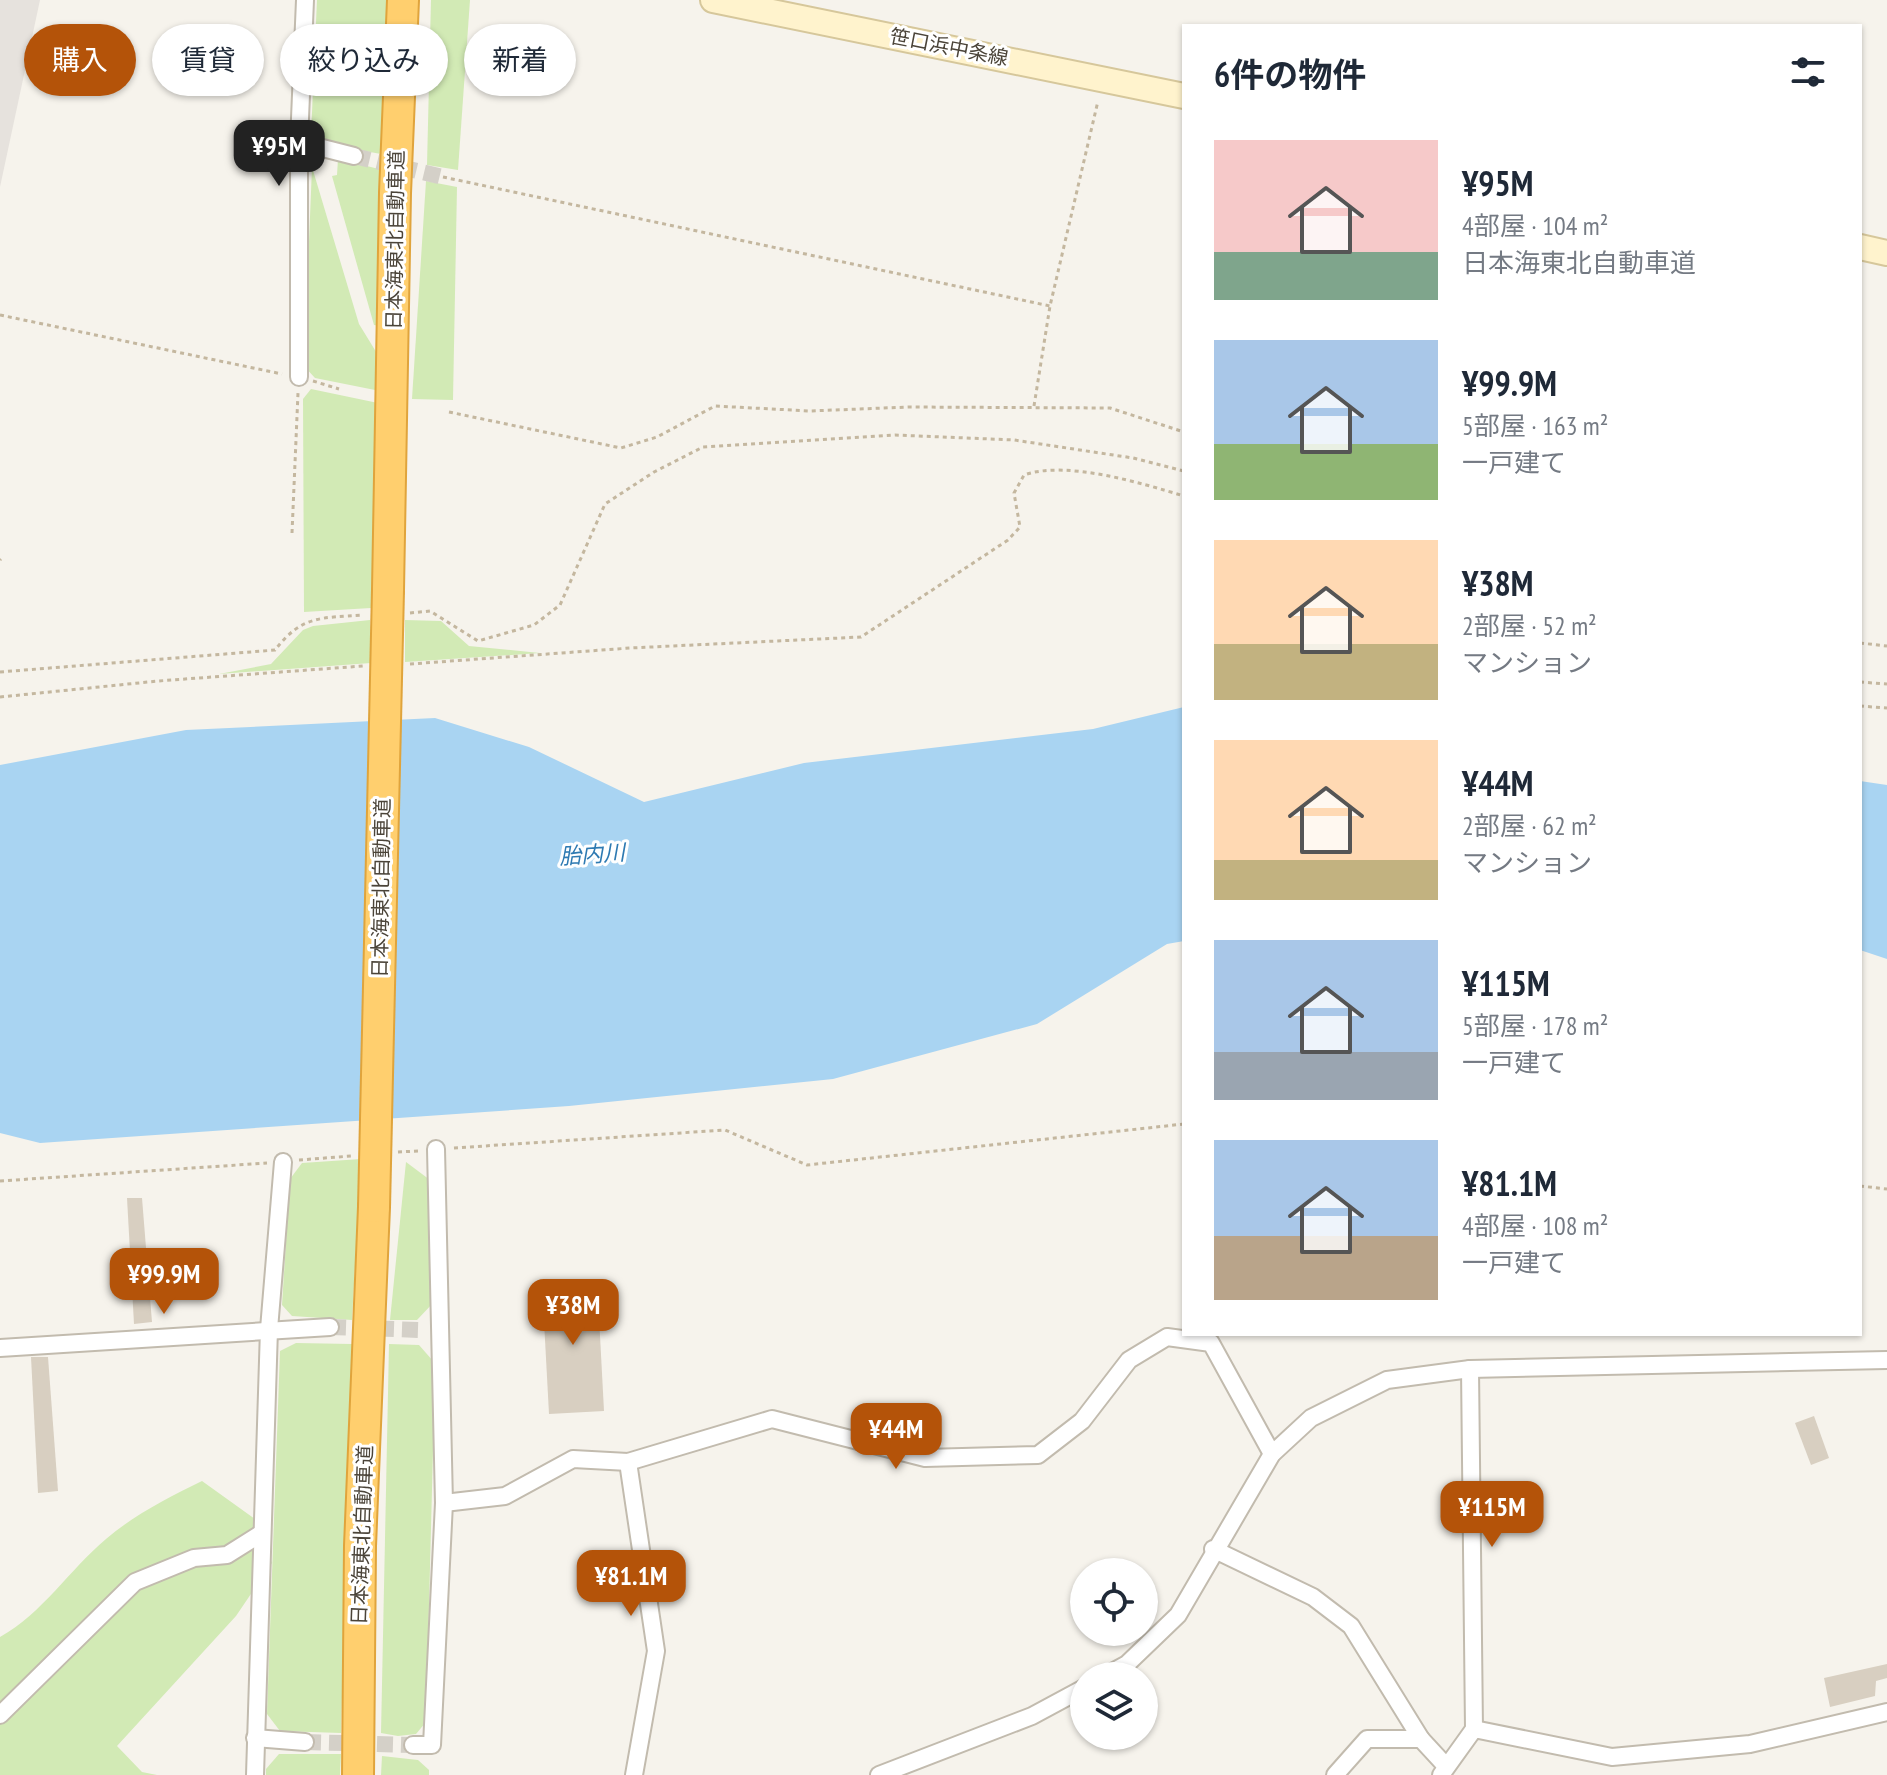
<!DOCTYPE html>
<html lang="ja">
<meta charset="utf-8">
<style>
body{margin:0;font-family:"PT Sans Narrow","Noto Sans JP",sans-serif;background:#f6f6f7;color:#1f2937;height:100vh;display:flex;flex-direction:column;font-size:30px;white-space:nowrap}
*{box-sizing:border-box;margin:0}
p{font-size:26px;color:#747a83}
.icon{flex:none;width:44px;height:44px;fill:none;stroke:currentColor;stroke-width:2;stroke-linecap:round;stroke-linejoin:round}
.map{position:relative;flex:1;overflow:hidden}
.sheet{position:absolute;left:1182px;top:24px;width:680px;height:1312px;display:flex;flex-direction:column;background:#fff;border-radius:0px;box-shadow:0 2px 6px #0004}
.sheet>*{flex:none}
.hud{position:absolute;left:24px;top:24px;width:760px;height:72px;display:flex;gap:16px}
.tools{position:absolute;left:1070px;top:1558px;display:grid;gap:16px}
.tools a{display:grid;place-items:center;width:88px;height:88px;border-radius:50%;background:#fff;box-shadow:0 2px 6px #0004;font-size:40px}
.price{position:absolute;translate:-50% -68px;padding:0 18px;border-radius:16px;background:#b45309;color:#fff;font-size:26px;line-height:52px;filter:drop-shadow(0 2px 4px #0008)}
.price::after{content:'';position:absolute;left:50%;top:48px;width:24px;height:18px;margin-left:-12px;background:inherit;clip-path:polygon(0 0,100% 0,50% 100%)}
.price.on{background:#222;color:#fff}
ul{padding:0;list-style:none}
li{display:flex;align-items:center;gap:24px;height:200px;padding:0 32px}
li span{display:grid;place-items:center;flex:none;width:224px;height:160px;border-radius:0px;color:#555}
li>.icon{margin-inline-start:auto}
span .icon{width:96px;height:96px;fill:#fffc;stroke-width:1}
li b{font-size:34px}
h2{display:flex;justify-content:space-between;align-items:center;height:96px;padding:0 32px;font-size:34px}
.tag{padding:0 28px;border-radius:36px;background:#fff;box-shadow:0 2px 6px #0004;font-size:28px;line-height:72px}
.tag.on{background:#b45309;color:#fff}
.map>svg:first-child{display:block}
.industrial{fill:#e6e2dd}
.green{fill:#d2eab5}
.water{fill:#a9d4f2}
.building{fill:#d8cfc1}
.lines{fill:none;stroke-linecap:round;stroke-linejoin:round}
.minor-tunnel{stroke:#d4d0c8;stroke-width:16;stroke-dasharray:16 8;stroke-linecap:butt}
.minor-casing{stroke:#c2bbae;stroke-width:20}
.secondary-casing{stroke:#d6c79b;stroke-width:28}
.motorway-casing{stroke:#e0a43c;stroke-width:34}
.path{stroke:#c4b79f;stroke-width:3;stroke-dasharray:4 4;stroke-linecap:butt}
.minor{stroke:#fff;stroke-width:16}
.secondary{stroke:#fff3cd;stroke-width:24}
.motorway{stroke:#ffcf6e;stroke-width:30}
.motorway-bridge-casing{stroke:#e0a43c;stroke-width:34;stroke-linecap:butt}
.motorway-bridge{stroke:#ffcf6e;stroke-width:30}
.labels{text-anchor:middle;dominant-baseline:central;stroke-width:6;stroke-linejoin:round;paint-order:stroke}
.street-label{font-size:20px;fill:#4b4439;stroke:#fff}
.water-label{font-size:22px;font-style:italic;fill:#2e7ab2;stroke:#fff}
</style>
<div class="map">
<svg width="1887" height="1775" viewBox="0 0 1887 1775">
<rect width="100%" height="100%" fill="#f6f3ec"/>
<path class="industrial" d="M0 0H40L0 187Z"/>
<g class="green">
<path d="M317 0H389L381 154 315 142 311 135Z"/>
<path d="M431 0H470L458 170 427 165Z"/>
<path d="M338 159 379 169 380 326 374 325 332 176 337 175Z"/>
<path d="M312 167 359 324 378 355 375 390 315 378 304 366Z"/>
<path d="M426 181 457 187 453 400 412 399Z"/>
<path d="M311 389 378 403 371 608 304 612 303 399Z"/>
<path d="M370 620 371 663 219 674 271 664 303 630 313 626Z"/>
<path d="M405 620 441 621 469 646 540 653 405 662Z"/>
<path d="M361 1159 352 1320 292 1316 282 1305 290 1179 302 1163Z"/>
<path d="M406 1162 434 1183 433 1303 417 1320H390Z"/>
<path d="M296 1343 352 1344 341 1733 280 1731 267 1714 280 1351Z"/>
<path d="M389 1344 419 1345 433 1361 435 1373 426 1722 416 1734 398 1736 381 1733Z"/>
<path d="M202 1481 259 1522 272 1563 236 1616 117 1746 142 1772 157 1775H0V1637C43 1613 69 1570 106 1539 134 1515 169 1497 202 1481Z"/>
<path d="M279 1754H341L340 1775H266V1769Z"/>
<path d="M382 1756 418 1760 429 1770V1775H381Z"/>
</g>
<g class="water">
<path d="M1184 707V941L1167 944 1037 1024 833 1079 569 1106 40 1143 0 1133V765L186 730 435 718 529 747 644 802 804 763 1093 729Z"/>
<path d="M1860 781 1887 785V959L1860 950Z"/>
</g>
<g class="building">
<path d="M127 1198H142L152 1322 134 1324Z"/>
<path d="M597 1279 604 1411 549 1414 542 1284Z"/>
<path d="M31 1357H48L58 1491 38 1493Z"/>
<path d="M1814 1416 1829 1458 1811 1465 1795 1423Z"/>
<path d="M1887 1664V1678L1876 1681 1875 1696 1830 1707 1824 1678Z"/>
</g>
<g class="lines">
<g class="minor-tunnel">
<path d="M354 156 443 177"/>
<path d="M330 1327 421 1330"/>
<path d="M305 1742 413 1745"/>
</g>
<g class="minor-casing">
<g id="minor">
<path d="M299 142 354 156"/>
<path d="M299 377V142L305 0"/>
<path d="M0 1348 330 1327"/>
<path d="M1470 1369 1474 1729"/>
<path d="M628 1462 656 1651 634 1775"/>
<path d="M444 1503 505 1496 573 1459 628 1462 772 1419 925 1458 1038 1455 1082 1421 1129 1360 1167 1337 1211 1343 1272 1454"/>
<path d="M1213 1549 1313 1597 1351 1626 1421 1739"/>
<path d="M1105 1676 1127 1664 1178 1615 1272 1454 1311 1418 1387 1380 1470 1369 1887 1360"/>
<path d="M0 1715 135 1582 194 1558 227 1555 262 1533"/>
<path d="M255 1738 305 1742"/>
<path d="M413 1745H432L444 1503 436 1149"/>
<path d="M255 1775 269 1329 283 1162"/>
<path d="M879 1775 1032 1716 1084 1688"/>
<path d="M1335 1775 1367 1739H1421L1445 1765"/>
<path d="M1441 1775 1474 1729 1612 1757 1750 1744 1887 1712"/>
</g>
</g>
<g class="secondary-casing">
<g id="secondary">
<path d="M713 0 1184 96"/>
<path d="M1860 247 1887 253"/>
</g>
</g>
<g class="motorway-casing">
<g id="motorway">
<path d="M388 590 395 193 403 0"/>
<path d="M358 1775 360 1546 374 1207"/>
</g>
</g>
<g class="path">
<path d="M443 177 1050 306"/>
<path d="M0 315 282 374"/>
<path d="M313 381 339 389"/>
<path d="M1034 406 1050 306 1098 101"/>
<path d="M449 412 621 448 657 437 715 406 810 411 909 407 1110 408 1184 432"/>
<path d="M292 533 298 393"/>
<path d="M0 560 1 559"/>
<path d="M410 613 430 611 478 641 534 625 560 605 605 504 654 472 703 447 895 435 1014 440 1133 458 1184 471"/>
<path d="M1860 643 1887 646"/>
<path d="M410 664 630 648 861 637 1008 540 1020 527 1014 493 1024 475C1066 460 1141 483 1184 496"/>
<path d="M0 672 275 650C302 615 321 618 363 615"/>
<path d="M1860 682 1887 684"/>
<path d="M0 697 158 681 363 666"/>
<path d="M1860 706 1887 708"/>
<path d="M454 1148 725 1130 807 1165 1184 1124"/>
<path d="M398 1152 419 1151"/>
<path d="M299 1160 351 1156"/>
<path d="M0 1181 267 1163"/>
<path d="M1860 1186 1887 1189"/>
</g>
<use href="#minor" class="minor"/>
<use href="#secondary" class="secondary"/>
<use href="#motorway" class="motorway"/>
<g class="motorway-bridge-casing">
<path id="motorway-bridge" d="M374 1207 388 590"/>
</g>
<use href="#motorway-bridge" class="motorway-bridge"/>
</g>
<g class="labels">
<g class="street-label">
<text transform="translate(949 47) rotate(11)">笹口浜中条線</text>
<text transform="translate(395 240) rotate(-89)">日本海東北自動車道</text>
<text transform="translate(381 888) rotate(-89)">日本海東北自動車道</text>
<text transform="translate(362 1535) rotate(-88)">日本海東北自動車道</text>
</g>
<g class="water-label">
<text transform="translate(592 854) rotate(-4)">胎内川</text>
</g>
</g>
</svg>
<div class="tools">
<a><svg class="icon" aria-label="locate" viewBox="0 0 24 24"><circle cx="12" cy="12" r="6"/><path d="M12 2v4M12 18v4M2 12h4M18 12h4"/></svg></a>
<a><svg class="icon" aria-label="layers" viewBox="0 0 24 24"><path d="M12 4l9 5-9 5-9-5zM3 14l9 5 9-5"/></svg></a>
</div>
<b class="price on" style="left:279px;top:188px">¥95M</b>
<b class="price" style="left:164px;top:1316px">¥99.9M</b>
<b class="price" style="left:573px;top:1347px">¥38M</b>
<b class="price" style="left:896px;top:1471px">¥44M</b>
<b class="price" style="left:1492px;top:1549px">¥115M</b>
<b class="price" style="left:631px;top:1618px">¥81.1M</b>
<div class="hud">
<a class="tag on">購入</a>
<a class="tag">賃貸</a>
<a class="tag">絞り込み</a>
<a class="tag">新着</a>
</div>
<section class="sheet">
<h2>6件の物件<svg class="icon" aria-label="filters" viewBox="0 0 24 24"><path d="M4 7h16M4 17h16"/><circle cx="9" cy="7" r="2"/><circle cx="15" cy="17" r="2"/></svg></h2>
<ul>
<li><span style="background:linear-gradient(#f6c9c9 70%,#7fa58c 0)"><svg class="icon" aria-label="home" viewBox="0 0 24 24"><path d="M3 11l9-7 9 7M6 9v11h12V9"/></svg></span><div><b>¥95M</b><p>4部屋 · 104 m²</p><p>日本海東北自動車道</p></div></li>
<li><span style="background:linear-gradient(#a9c7e8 65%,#8fb573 0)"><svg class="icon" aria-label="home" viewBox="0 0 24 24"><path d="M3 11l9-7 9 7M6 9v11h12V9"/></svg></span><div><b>¥99.9M</b><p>5部屋 · 163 m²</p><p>一戸建て</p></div></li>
<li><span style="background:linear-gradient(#ffd9b3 65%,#c2b280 0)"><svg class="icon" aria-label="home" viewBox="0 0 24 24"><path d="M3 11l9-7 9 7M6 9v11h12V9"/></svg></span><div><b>¥38M</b><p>2部屋 · 52 m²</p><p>マンション</p></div></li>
<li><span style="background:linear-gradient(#ffd9b3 75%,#c2b280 0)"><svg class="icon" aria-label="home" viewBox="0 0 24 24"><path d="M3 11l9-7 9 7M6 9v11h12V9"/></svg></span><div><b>¥44M</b><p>2部屋 · 62 m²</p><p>マンション</p></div></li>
<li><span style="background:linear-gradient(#a9c7e8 70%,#9aa5b1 0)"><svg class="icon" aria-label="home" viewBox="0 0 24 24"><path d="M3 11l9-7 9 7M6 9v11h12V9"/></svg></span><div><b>¥115M</b><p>5部屋 · 178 m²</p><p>一戸建て</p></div></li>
<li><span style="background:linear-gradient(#a9c7e8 60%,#b9a48a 0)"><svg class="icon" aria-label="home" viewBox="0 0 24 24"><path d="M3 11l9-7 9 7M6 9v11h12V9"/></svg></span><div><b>¥81.1M</b><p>4部屋 · 108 m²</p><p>一戸建て</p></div></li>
</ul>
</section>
</div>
